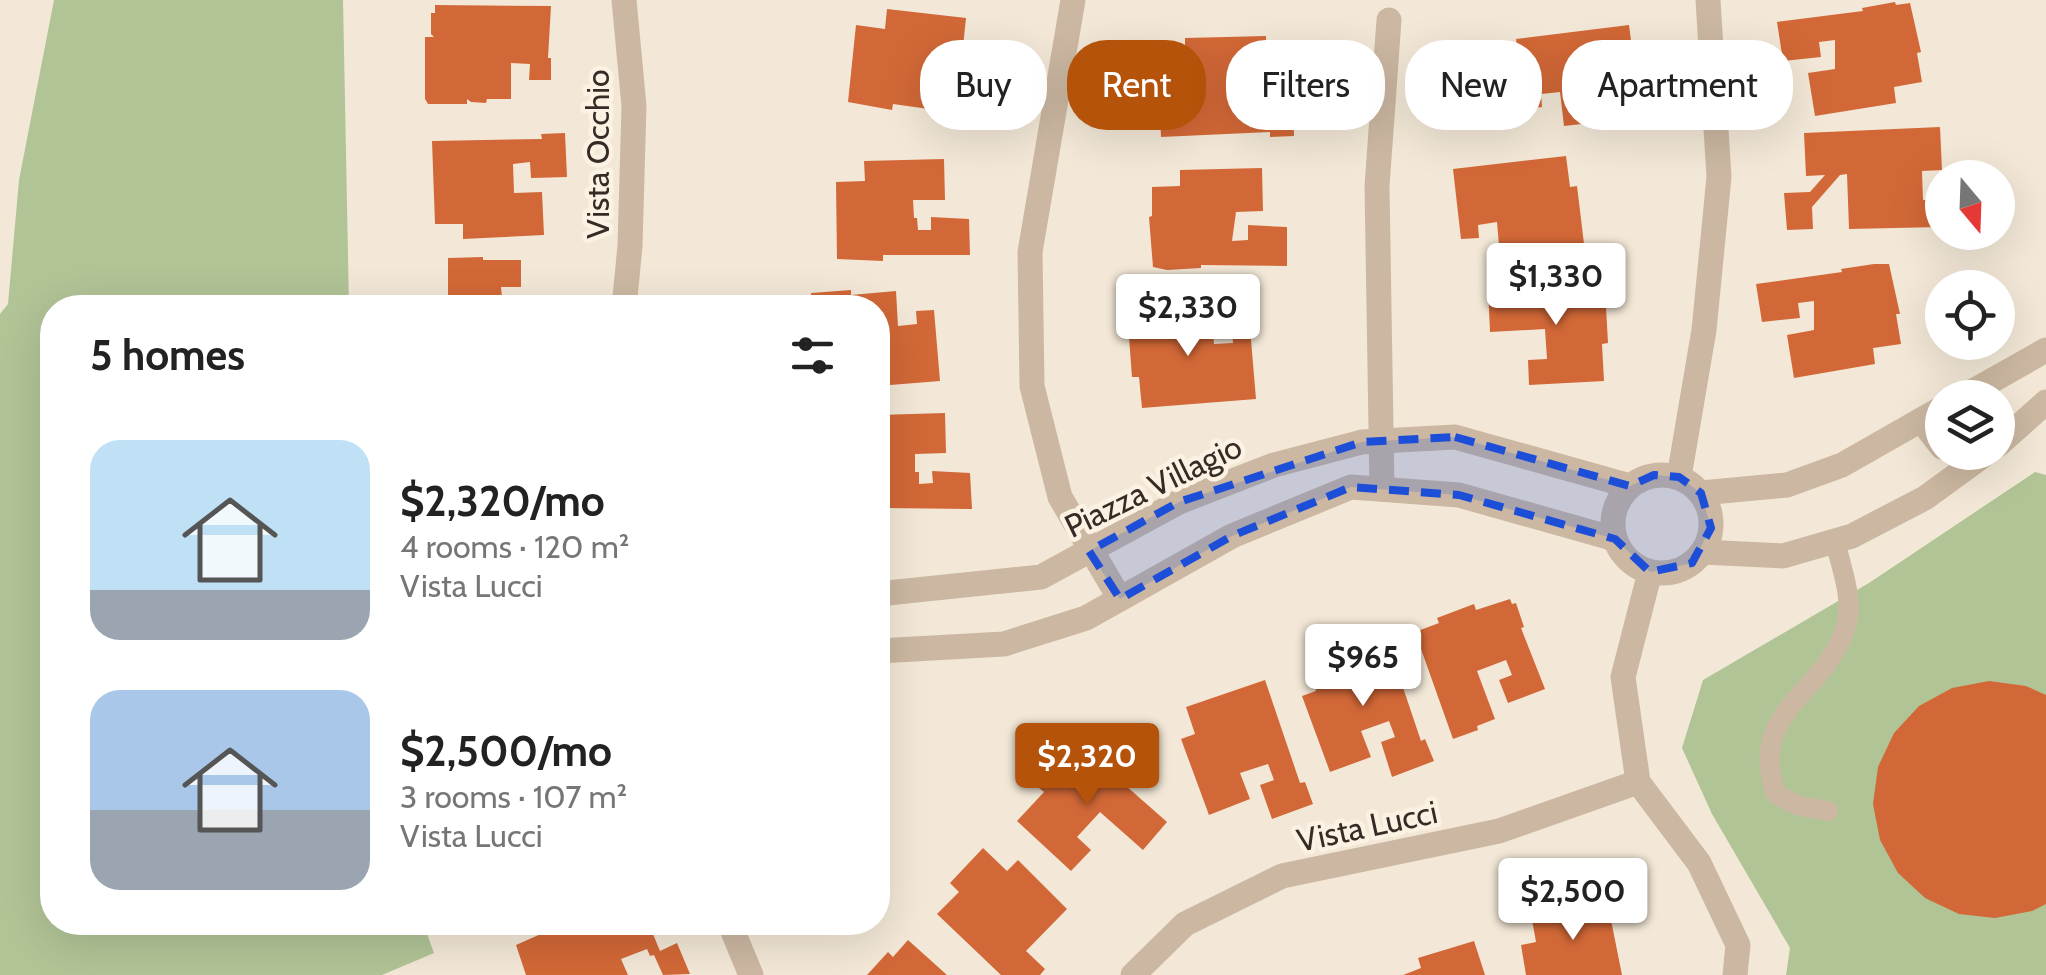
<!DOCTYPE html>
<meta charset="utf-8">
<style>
body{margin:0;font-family:Cabin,sans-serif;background:#f6f6f6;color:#222;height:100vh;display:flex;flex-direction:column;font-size:38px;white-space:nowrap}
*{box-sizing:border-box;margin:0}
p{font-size:32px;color:#767676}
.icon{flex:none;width:55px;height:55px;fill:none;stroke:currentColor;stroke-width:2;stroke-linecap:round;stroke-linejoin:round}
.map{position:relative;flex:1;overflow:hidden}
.panel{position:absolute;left:40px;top:295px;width:850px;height:640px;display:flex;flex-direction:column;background:#fff;border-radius:40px;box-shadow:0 10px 40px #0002}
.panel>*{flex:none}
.hud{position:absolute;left:920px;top:40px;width:950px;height:90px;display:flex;gap:20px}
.needle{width:65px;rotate:161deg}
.buttons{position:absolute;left:1925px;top:160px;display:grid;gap:20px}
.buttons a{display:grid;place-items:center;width:90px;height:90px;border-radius:50%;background:#fff;box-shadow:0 10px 40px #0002;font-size:50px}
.price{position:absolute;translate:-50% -85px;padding:0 22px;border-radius:10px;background:#fff;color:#222;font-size:32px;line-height:65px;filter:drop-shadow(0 2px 5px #0008)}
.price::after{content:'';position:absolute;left:50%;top:60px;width:30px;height:22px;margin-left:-15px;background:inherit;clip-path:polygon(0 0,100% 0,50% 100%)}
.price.active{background:#b45309;color:#fff}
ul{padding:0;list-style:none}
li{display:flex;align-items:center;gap:30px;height:250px;padding:0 50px}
li span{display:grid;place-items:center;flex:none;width:280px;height:200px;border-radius:30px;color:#555}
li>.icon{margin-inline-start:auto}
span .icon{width:120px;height:120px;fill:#fffc;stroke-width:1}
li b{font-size:42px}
h2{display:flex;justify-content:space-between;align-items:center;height:120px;padding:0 50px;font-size:42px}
.tag{padding:0 35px;border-radius:40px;background:#fff;box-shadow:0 10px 40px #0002;font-size:35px;line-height:90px}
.tag.active{background:#b45309;color:#fff}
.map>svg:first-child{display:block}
.green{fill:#b1c496}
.building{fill:#d26837}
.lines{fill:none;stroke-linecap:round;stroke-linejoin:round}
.lane{stroke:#ccb8a2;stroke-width:20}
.street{stroke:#ccb8a2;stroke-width:25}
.marked{fill:#1d4ed8;fill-opacity:0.2;stroke:#1d4ed8;stroke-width:8;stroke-dasharray:20 12;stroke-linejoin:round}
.labels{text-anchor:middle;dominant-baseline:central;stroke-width:9;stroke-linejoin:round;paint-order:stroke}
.street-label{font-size:32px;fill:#362c25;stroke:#fbf2e3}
</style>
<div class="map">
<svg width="2046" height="975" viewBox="0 0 2046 975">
<rect width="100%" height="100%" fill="#f3e8d7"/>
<g class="green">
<path d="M54 0H343L349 307 52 308V922L423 923 434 953 382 975H0V314L8 304 19 180Z"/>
<path d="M2035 472 2046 475V975H1786L1790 948 1712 814 1682 748 1703 680 1869 583Z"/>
</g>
<g class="building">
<path d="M1895 2 1896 5 1910 3 1921 52 1917 53 1922 82 1894 87 1896 103 1815 116 1808 73 1835 69V40L1819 42 1821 57 1783 61 1777 22 1863 11 1862 8Z"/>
<path d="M435 5 551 6 548 58H551V80H529L530 64 511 63V99H487L486 103 471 102 467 99V104H428L425 99V37H434L431 34V13H435Z"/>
<path d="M887 9 966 18 962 57 931 54 929 71 932 72 931 84 945 85 946 73 984 80 979 116 893 104 892 110 848 102 856 25 885 29Z"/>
<path d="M1629 25 1633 56H1640L1648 122 1609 126 1608 121 1564 126 1560 92 1541 94 1542 107 1524 109 1516 39Z"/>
<path d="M1266 36V80H1238L1240 110 1257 109 1256 94 1293 92 1294 136 1270 137V132L1161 137 1157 54 1185 53V38Z"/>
<path d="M1940 127 1942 170 1922 171 1923 200 1940 199 1941 227 1849 229 1847 174 1840 175 1812 207 1813 229 1787 230 1784 193 1810 192 1825 175 1806 176 1804 133Z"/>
<path d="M565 133 567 177 531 178 530 162 513 164 514 193 542 192 544 235 463 239V224H435L432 141 542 139 541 134Z"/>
<path d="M1566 156 1570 187 1577 186 1585 252 1546 257 1545 252 1500 257 1497 222 1478 225 1479 238 1461 239 1453 169Z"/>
<path d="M944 159 945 200H913L914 218H917L918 230H931V217L969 219 970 255H883V261L837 259 836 182 865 181 864 161Z"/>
<path d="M1262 168 1263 211 1236 212 1232 241 1248 240V225L1287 227V266L1201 265V268L1167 270 1153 267 1149 217 1152 216V187L1180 186V170Z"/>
<path d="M483 257V260H521V287H501L503 308H441V297H448V258Z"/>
<path d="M1874 264H1889L1900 314H1896L1901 344 1873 348 1875 364 1794 378 1787 335 1814 330V301L1798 303 1800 318 1762 322 1756 284 1842 272 1841 269Z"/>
<path d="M1599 281 1600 307H1606L1608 343 1602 344 1604 381 1529 385 1528 360 1547 359 1545 329 1490 332 1488 287Z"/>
<path d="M851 290V295L896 291 898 326 917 324 916 311 934 310 940 381 878 386V308H813L811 293Z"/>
<path d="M1166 307 1167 313 1211 310 1214 344 1233 343 1232 330 1250 328 1256 399 1142 408 1139 377H1132L1127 311Z"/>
<path d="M945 413 946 453 915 454V472H919V484L933 483 932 471 970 473 972 509 884 508V515L878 516V415Z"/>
<path d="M1510 599 1512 604 1516 603 1524 627 1521 628 1545 689 1508 703 1499 680 1512 675 1506 660 1477 671 1495 719 1477 726 1478 730 1453 739 1415 632 1439 623 1437 618 1474 604 1476 610Z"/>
<path d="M1386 637 1421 741 1425 739 1434 761 1392 777 1381 742 1395 737 1389 721 1361 731 1371 757 1330 772 1302 696 1316 691 1307 664Z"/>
<path d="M1265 680 1300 783 1305 782 1313 804 1272 819 1260 785 1274 780 1268 764 1240 773 1250 799 1209 815 1181 739 1195 734 1186 707Z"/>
<path d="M1989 681 2026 686 2046 695V904L2032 911 1995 918 1959 914 1925 898 1898 873 1880 840 1873 804 1878 767 1894 733 1919 706 1952 688Z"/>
<path d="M1087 745 1127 782 1125 785 1167 822 1143 850 1100 812 1077 837 1091 850 1071 871 1017 821 1044 792 1039 788 1067 758 1071 762Z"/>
<path d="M983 848 1007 871 1018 860 1067 909 1026 951 1045 969 1040 975H1001L937 914 959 892 950 883Z"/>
<path d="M1607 900 1622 975H1526L1521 945 1536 942 1531 914Z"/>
<path d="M568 922H648L660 951 677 943 690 974 663 975 654 955 650 956 647 949 621 959 628 975H526L516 945Z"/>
<path d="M908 940 947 975H867L888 952 893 957Z"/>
<path d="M1474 941 1485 975H1403L1421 968 1418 958Z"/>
</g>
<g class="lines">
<path class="lane" d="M1828 811 1796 805 1776 794C1746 708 1827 695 1846 625 1854 599 1841 567 1835 541"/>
<g class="street">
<path d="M1073 0 1030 252 1032 386 1060 497 1120 599"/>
<path d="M624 308 630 246 634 106 624 0"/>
<path d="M1961 398 2046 350"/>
<path d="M1921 420 1942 447"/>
<path d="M1998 445 2046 402"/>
<circle cx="1662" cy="524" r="49"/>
<path d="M1679 477 1704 330 1719 177 1708 0"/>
<path d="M1382 489 1377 186 1389 20"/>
<path d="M1701 493 1787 485 1842 465 1942 408"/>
<path d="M1702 552 1783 556 1852 536 1925 498 1988 452"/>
<path d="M1650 572 1623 677 1638 782 1699 863 1738 945 1735 975"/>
<path d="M878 594 1041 577 1179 502 1274 465 1362 442 1455 437 1630 486"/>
<path d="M878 651 1004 644 1086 618 1232 536 1351 487 1459 495 1615 539"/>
<path d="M729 922 751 975"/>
<path d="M1133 975 1185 924 1282 876 1499 831 1638 782"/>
</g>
</g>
<path class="marked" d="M1455 437 1630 486 1654 475 1679 477 1701 493 1711 528 1692 563 1650 572 1615 539 1459 495 1351 487 1232 536 1120 599 1089 551 1179 502 1362 442Z"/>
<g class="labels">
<g class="street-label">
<text transform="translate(597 154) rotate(-90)">Vista Occhio</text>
<text transform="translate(1153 486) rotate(-26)">Piazza Villagio</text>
<text transform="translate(1367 826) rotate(-12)">Vista Lucci</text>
</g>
</g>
</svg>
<div class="buttons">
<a><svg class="needle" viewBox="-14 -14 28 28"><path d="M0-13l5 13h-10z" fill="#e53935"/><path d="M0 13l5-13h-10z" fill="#767676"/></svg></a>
<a><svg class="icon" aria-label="locate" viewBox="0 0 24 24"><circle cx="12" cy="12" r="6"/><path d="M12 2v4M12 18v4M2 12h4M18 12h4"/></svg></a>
<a><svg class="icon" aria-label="layers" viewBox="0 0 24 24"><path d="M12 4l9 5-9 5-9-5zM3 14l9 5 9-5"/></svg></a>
</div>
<b class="price" style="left:1556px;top:328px">$1,330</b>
<b class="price" style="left:1188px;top:359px">$2,330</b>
<b class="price" style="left:1363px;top:709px">$965</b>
<b class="price active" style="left:1087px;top:808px">$2,320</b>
<b class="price" style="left:1573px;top:943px">$2,500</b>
<div class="hud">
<a class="tag">Buy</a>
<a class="tag active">Rent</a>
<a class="tag">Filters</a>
<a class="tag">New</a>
<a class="tag">Apartment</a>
</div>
<section class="panel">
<h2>5 homes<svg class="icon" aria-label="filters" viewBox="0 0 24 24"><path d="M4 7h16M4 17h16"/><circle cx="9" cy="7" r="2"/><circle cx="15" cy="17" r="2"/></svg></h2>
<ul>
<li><span style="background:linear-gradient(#bfe0f5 75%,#9aa5b1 0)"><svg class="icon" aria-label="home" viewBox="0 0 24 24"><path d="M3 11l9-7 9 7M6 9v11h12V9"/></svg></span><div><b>$2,320/mo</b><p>4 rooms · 120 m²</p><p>Vista Lucci</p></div></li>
<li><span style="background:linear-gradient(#a9c7e8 60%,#9aa5b1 0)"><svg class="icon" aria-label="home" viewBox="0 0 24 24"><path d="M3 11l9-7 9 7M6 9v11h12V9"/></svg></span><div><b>$2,500/mo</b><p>3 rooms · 107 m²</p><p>Vista Lucci</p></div></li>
</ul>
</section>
</div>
